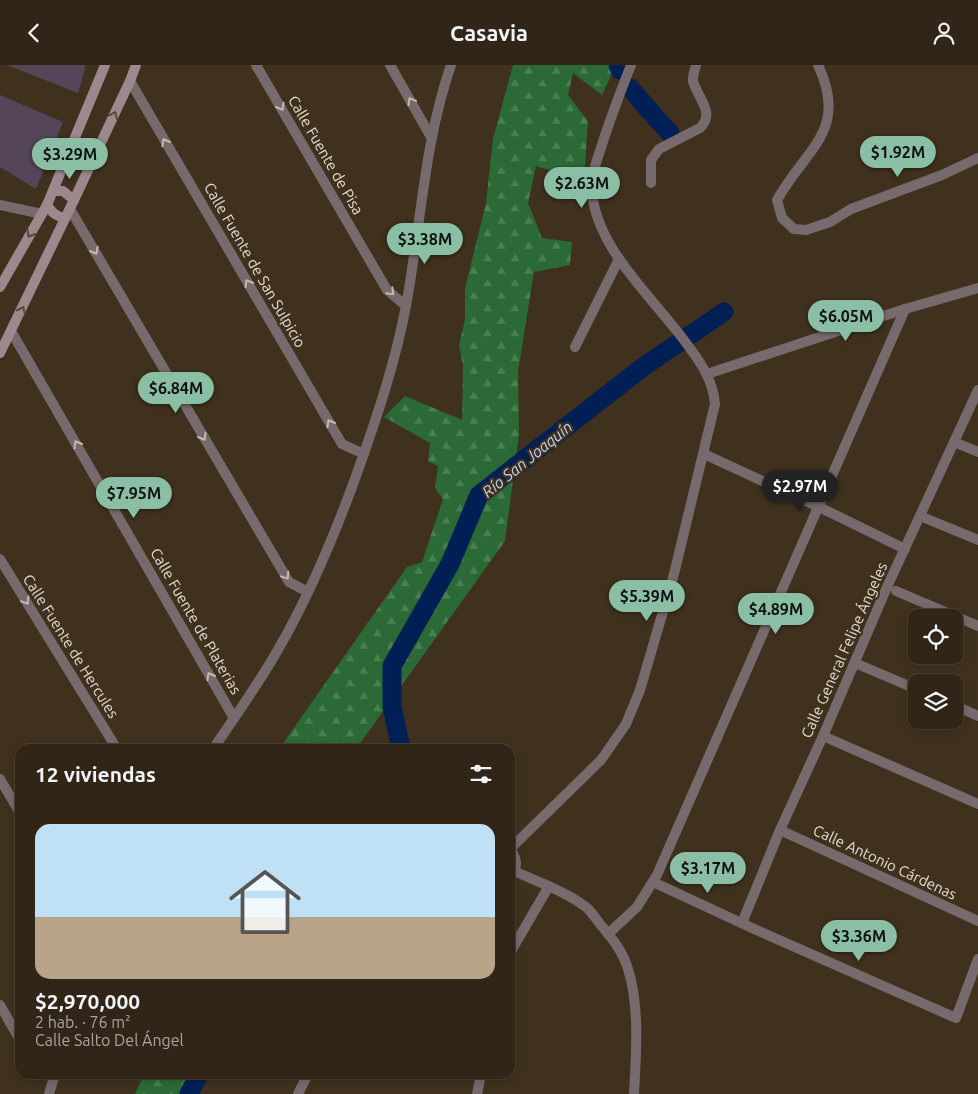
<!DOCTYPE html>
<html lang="es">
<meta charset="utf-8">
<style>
body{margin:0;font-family:Ubuntu,sans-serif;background:#382d1f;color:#f1f3f6;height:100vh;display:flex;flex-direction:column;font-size:19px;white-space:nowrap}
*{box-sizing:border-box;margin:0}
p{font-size:16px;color:#a8a5a1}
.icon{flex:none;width:28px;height:28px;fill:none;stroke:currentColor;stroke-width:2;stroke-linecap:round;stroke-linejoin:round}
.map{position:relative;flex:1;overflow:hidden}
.side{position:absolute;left:15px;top:679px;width:500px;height:335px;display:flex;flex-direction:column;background:#302516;border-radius:15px;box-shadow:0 2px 8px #0003,0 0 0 1px #4b4235}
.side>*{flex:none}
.fabs{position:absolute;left:908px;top:544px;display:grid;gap:10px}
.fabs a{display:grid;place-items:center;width:55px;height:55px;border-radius:10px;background:#302516;box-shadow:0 2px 8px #0003,0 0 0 1px #4b4235;font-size:25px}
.price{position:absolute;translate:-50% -42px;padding:0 11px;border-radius:18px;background:#8abfa5;color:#111;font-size:16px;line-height:32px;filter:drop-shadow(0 1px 2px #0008)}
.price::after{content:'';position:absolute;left:50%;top:30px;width:15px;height:11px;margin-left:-8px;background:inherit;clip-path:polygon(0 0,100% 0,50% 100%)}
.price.selected{background:#222;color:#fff}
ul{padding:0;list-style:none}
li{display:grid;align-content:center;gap:10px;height:265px;padding:0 20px}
li span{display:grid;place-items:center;height:155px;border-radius:15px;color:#555}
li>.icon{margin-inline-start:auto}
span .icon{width:90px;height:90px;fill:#fffc;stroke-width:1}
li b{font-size:21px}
h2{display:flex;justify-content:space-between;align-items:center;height:60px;padding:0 20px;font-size:21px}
header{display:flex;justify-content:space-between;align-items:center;height:65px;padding:0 20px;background:#302516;font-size:22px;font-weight:700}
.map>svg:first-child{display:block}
.forest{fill:url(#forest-firs)}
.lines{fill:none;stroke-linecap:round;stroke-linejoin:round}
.river{stroke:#001f55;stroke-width:19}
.building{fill:#544558}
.street{stroke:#776a6d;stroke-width:10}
.secondary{stroke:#9c888d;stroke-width:10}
.oneway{stroke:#c4b9b2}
.oneway2{stroke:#57473a}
.labels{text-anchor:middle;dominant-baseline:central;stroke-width:4.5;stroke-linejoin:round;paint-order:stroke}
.street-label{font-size:15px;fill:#e5dbd0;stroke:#40311e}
.water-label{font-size:16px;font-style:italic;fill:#bdd2f5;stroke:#40311e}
</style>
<header><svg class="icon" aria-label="back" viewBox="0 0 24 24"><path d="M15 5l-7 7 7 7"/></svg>Casavia<svg class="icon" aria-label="person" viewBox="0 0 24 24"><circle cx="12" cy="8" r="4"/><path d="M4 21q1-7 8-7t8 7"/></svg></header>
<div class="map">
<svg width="978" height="1029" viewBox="0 0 978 1029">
<defs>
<pattern id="forest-firs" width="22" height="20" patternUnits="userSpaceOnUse" patternTransform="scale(1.25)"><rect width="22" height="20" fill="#2b6a36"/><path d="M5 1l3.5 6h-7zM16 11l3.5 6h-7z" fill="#4a7f52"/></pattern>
</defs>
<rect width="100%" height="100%" fill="#40311e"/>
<g class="forest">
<path d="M513 0H616L602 30 573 8 568 30 588 56 584 116 536 101 528 138 542 173 572 177 570 200 534 207 518 306 519 369 505 476 356 684H279L407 502 422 497 443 434 435 423 438 401 428 396 430 378 384 352 405 331 462 355 463 301 459 280 465 254V224L486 138 493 74Z"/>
<path d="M144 1009H201L190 1029H135Z"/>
</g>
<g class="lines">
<g class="river">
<path d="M618 0 620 5"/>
<path d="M630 23 656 53 670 68"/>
<path d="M401 684 392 641V601L450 499 479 430 643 302 724 247"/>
<path d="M189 1029 199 1009"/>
</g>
</g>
<g class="building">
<path d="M7 0H86L78 28Z"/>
<path d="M0 30 63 57 36 124 0 102Z"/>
</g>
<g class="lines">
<g class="street">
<path d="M256 0 387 225 406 241"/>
<path d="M390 0 431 72"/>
<path d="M818 0C849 66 806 83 777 135L782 153 794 164 806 165 830 157 851 144 942 110 978 93"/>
<path d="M130 16 342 379 364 389"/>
<path d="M651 118V95L659 84 700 63C716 48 697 32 693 16 692 11 695 5 696 0"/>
<path d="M0 140 42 149"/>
<path d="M70 144 289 517 308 527"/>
<path d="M11 266 234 653"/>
<path d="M575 282 619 194"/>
<path d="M707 309 905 244 978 223"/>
<path d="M954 377 978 387"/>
<path d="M704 389 819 442 905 484"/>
<path d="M920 451 978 475"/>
<path d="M0 494 117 684"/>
<path d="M896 526 978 561"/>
<path d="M855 598 916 624"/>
<path d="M954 640 978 651"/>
<path d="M823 671 978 739"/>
<path d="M213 684C236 651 259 618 279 583 310 529 335 469 356 411 376 355 395 299 406 241 421 160 424 78 451 0"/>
<path d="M0 714 20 748"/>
<path d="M780 765 978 856"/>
<path d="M510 784 601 695 626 659 640 625 674 509 715 339C713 312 696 291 680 270 648 228 593 178 592 123 591 111 596 97 600 86 609 57 620 28 631 0"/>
<path d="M510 784C517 793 518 802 511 810"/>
<path d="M514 806C536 816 567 827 586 842 591 846 596 854 600 859 612 873 623 887 628 904 640 941 636 991 634 1029"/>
<path d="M653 817 752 863 956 953 978 894"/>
<path d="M742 858 780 765 823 671 887 522 978 325"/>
<path d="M608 869 637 842 657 810 905 244"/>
<path d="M510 888 549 821"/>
<path d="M0 940 20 975"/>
<path d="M49 1029 55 1009"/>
<path d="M298 1029 308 1009"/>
<path d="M477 1029 481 1009"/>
</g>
<g class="secondary">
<path d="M53 126H63L74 135"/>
<path d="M47 140C52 148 56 151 65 153"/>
<path d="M0 222 47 140 105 0"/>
<path d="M0 288 74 135 130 16 136 0"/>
</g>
</g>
<defs><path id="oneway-chevron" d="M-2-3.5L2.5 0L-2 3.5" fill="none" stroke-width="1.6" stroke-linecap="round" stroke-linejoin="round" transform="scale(1.25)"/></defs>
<g class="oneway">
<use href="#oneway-chevron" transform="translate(411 36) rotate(-120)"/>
<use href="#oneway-chevron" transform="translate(281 42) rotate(60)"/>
<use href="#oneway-chevron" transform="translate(165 77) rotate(-120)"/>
<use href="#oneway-chevron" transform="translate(95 186) rotate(60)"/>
<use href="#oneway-chevron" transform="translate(248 218) rotate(-120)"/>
<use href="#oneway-chevron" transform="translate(391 227) rotate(45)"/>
<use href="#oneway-chevron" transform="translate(330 358) rotate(-120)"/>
<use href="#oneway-chevron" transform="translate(203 372) rotate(60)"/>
<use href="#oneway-chevron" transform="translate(77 379) rotate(-120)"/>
<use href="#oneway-chevron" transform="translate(286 511) rotate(56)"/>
<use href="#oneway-chevron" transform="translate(26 536) rotate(58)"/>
<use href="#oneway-chevron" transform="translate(210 611) rotate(-120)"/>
</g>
<g class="oneway2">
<use href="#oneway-chevron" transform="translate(114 50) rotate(-65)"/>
<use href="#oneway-chevron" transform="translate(30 169) rotate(120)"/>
<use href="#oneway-chevron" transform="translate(22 245) rotate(-65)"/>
</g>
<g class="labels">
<g class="street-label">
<text transform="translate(326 90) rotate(60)">Calle Fuente de Pisa</text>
<text transform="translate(255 200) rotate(60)">Calle Fuente de San Sulpicio</text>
<text transform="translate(196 556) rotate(60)">Calle Fuente de Platerias</text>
<text transform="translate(71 581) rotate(58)">Calle Fuente de Hercules</text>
<text transform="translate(844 585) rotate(-66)">Calle General Felipe Ángeles</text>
<text transform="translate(885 797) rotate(25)">Calle Antonio Cárdenas</text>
</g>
<g class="water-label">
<text transform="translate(527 394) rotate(-39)">Río San Joaquín</text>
</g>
</g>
</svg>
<div class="fabs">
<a><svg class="icon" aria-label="locate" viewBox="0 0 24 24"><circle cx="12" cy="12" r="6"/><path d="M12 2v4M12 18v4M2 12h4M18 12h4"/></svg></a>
<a><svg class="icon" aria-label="layers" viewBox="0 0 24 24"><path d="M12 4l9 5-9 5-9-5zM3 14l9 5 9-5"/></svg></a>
</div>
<b class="price" style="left:898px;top:113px">$1.92M</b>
<b class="price" style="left:70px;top:115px">$3.29M</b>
<b class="price" style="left:582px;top:144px">$2.63M</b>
<b class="price" style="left:425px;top:200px">$3.38M</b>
<b class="price" style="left:846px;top:277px">$6.05M</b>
<b class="price" style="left:176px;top:349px">$6.84M</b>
<b class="price selected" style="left:800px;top:447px">$2.97M</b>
<b class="price" style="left:134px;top:454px">$7.95M</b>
<b class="price" style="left:647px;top:557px">$5.39M</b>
<b class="price" style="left:776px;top:570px">$4.89M</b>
<b class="price" style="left:708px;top:829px">$3.17M</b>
<b class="price" style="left:859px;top:897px">$3.36M</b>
<section class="side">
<h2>12 viviendas<svg class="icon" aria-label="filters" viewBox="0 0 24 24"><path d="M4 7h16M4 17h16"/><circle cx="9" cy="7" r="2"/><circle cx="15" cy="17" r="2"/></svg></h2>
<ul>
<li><span style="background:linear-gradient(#bfe0f5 60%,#b9a48a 0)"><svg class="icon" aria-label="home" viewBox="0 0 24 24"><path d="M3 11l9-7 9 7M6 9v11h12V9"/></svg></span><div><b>$2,970,000</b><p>2 hab. · 76 m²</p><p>Calle Salto Del Ángel</p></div></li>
</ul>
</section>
</div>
